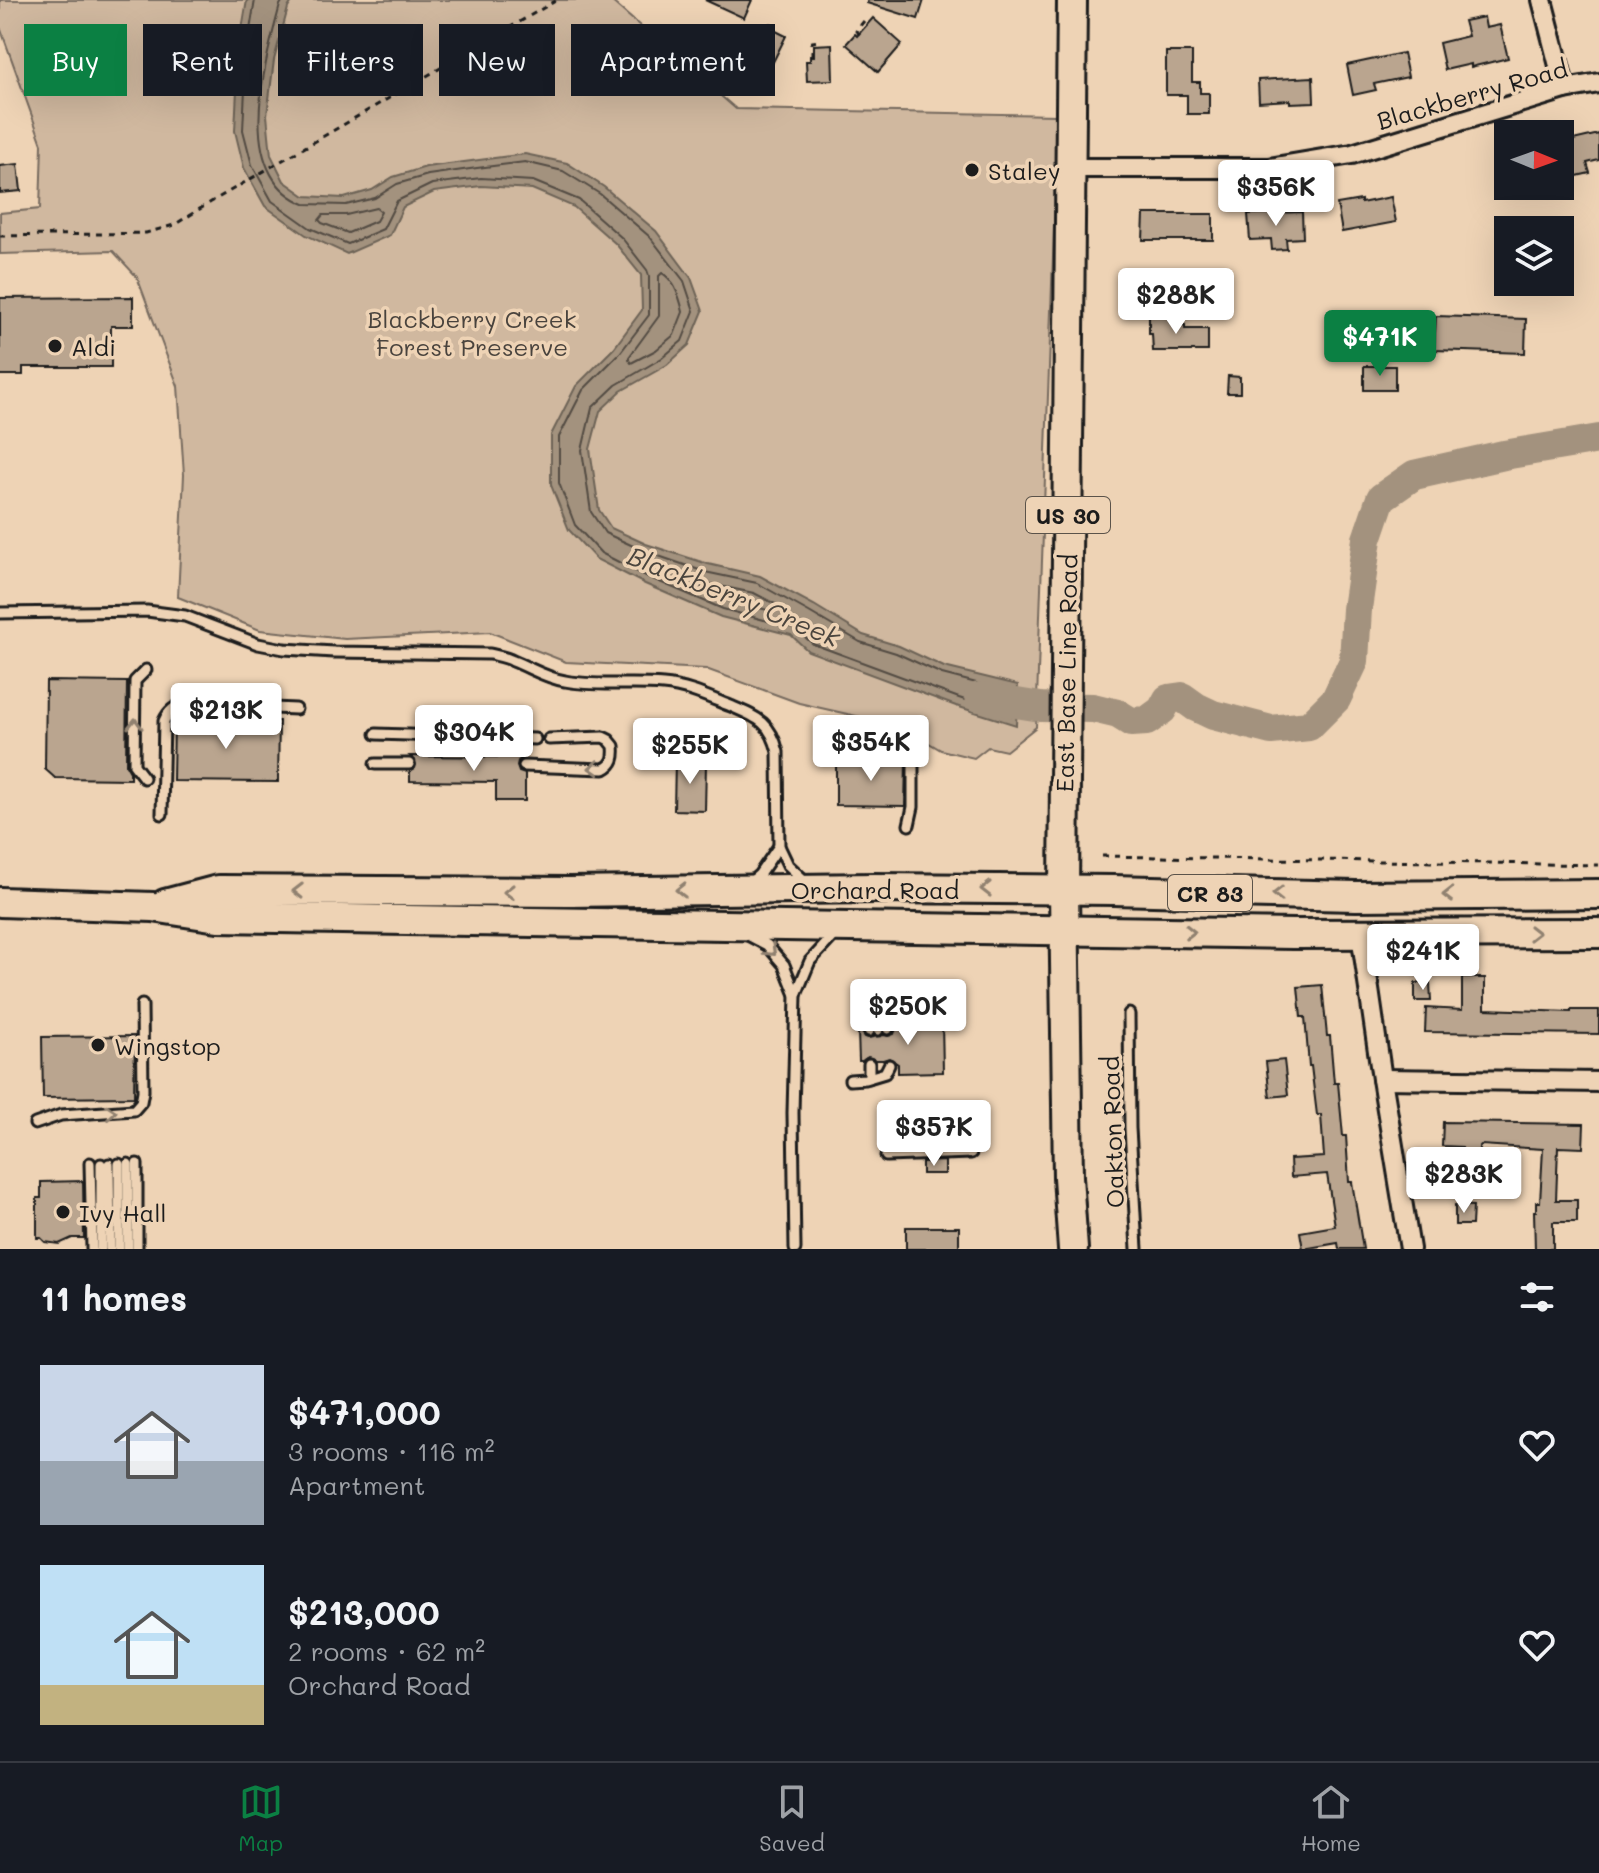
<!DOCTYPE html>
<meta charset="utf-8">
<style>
body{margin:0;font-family:Mali,sans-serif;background:#242831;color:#f1f3f6;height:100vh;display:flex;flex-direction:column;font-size:30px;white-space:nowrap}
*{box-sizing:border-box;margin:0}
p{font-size:26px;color:#9ea1a6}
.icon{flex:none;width:44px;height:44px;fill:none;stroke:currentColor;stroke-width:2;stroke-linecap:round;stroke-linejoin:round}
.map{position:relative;height:1249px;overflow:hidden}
.panel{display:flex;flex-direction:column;background:#171b24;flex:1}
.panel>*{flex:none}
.guide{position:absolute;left:24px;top:24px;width:800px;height:72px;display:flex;gap:16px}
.needle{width:52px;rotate:91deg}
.controls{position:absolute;left:1494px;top:120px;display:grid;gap:16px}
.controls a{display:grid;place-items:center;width:80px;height:80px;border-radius:0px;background:#171b24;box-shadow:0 8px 32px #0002;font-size:40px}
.price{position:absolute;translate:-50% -68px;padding:0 18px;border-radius:8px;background:#fff;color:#222;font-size:26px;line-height:52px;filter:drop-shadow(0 2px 4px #0008)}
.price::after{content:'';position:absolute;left:50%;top:48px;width:24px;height:18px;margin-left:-12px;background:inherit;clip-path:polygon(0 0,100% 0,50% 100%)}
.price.on{background:#0b8043;color:#fff}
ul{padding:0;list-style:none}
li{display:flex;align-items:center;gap:24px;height:200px;padding:0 40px}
li span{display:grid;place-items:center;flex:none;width:224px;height:160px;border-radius:0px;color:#555}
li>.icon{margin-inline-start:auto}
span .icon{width:96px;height:96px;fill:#fffc;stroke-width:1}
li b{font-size:34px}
h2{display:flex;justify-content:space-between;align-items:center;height:96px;padding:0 40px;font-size:34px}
.chip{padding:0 28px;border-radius:0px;background:#171b24;box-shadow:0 8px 32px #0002;font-size:28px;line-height:72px}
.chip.on{background:#0b8043;color:#fff}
.dock{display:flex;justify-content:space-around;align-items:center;height:112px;border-top:2px solid #363941;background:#171b24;font-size:22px;color:#9ea1a6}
.dock a{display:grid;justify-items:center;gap:4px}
.dock .on{color:#0b8043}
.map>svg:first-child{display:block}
.green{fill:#d0b89f;stroke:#766a5e;stroke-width:2}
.water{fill:#a3927e;stroke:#6d6357;stroke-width:2}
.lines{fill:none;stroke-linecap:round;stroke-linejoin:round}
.shore{stroke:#524b43;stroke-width:2}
.river{stroke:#a3927e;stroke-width:30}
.building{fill:#baa58f;stroke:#1c1c1c;stroke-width:2}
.service-casing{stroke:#1c1c1c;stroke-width:15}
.minor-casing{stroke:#1c1c1c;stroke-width:24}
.primary-casing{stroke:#1c1c1c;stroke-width:34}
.path{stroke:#1c1c1c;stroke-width:3;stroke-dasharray:6 6;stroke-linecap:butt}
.service{stroke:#eed3b5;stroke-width:9}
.minor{stroke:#eed3b5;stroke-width:18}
.primary{stroke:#eed3b5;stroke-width:28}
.oneway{stroke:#908170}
.poi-dot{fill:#1c1c1c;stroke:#eed3b5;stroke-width:3}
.labels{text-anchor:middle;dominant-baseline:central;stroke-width:7;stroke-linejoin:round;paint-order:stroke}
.shield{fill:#eed3b5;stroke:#5b534a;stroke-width:2}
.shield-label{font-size:22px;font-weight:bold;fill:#1c1c1c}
.street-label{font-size:24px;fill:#1c1c1c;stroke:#eed3b5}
.poi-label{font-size:24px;fill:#1c1c1c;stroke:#eed3b5;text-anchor:start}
.park-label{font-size:24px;fill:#49433d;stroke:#eed3b5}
.water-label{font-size:26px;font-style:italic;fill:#4b453e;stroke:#eed3b5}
</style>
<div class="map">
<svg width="1599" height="1249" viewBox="0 0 1599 1249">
<rect width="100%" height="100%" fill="#eed3b5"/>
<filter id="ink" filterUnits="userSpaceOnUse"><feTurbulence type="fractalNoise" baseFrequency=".0125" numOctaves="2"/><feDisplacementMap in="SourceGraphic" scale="16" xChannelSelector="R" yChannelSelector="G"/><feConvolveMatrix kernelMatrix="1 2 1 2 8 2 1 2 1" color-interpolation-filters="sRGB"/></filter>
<g filter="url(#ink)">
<path class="green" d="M0 0H610L736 109 1056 115 1055 201 1036 727 1006 751 988 747 974 758 941 750 900 726 799 703 706 669 566 662 490 632 345 639 260 630 178 597 184 475 178 386 137 277 113 251 0 254V213L40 209 42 144 0 27Z"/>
<path class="water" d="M247 0H293L288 8 274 60 267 115 271 155 284 181 305 196 344 198 372 190 393 177 426 167 525 154 567 163 604 187 656 231 691 278 703 311 689 345 667 365 621 391 600 411 590 449 599 510 611 528 646 544 708 564 760 576 814 605 863 635 899 646 944 667 1018 685 1016 725 956 706 808 651 791 635 721 617 645 584 596 559 569 530 551 485V435L576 386 614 348 642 310 641 275 616 244 574 207 532 189 481 186 434 192 403 207 390 235 347 254 306 235 265 206 244 168 235 131 239 47Z"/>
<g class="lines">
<g class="shore">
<path d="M255 0 247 48 243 130 252 165 272 201 310 228 348 244 383 229 397 201 432 184 481 178 533 181 579 200 622 238 647 270 649 276V315L620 353 583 390 559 437V483L575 525 601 553 648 577 723 609 794 628 813 644 959 698 1003 713 1007 712 1009 694 1007 691 942 674 896 653 860 642 809 612 757 583 705 572 644 551 605 533 591 512 582 450 592 408 616 385 662 358 682 341 694 311 684 281 650 237 600 194 563 171 525 162 477 168 428 175 397 184 375 198 346 205 305 204C232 175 265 62 280 5L283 0"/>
<path d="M376 208 381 212 376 221 348 233 322 223 319 220 323 215H346Z"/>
<path d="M662 273C675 280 680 298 683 312L674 335 656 350 631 363 629 360V357L659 316V276Z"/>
<path d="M705 583 754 593 775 604 776 609 772 611 726 600 703 590 702 586Z"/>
</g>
<path class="river" d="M979 697 1041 707 1093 708 1118 714 1131 722 1147 721 1162 710 1168 699 1182 697 1196 707 1213 715 1271 730 1309 726 1336 699 1354 661 1357 609 1367 539 1381 498 1414 475 1504 455 1599 439"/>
</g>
<g class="building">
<path d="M705 0H752L744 18Z"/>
<path d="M868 0H924L918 19 867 3Z"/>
<path d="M1484 17 1486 28 1500 25 1508 58 1471 67V64L1445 70 1439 43 1468 36 1464 21Z"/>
<path d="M873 18 902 44 878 72 846 44 855 34 857 36Z"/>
<path d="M770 28 786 36 768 72 743 61 758 29 767 33Z"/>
<path d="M832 44 833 80 807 81 806 61H810V56H814V45Z"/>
<path d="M1166 52H1192V82H1200V93H1209V114H1187V95H1166Z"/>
<path d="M1403 53 1408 77 1374 84 1376 90 1353 95 1347 65Z"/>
<path d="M1313 77 1314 102 1290 103V100L1259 102 1258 80Z"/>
<path d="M1599 134V160L1587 163 1590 173 1568 178 1566 169 1560 171V143Z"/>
<path d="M18 164 21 191 0 193V166Z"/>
<path d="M1391 197 1396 222 1342 232 1337 204 1361 200V203Z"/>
<path d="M1302 212 1303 238 1286 239 1287 249 1272 250 1271 239 1250 240 1248 214Z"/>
<path d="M1144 214H1213V240H1143Z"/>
<path d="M133 297V326H111V367H23V375H0V298Z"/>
<path d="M1149 316H1172V325H1185V329H1208V351H1153L1152 334H1149Z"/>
<path d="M1436 316 1526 319 1525 353 1434 350Z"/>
<rect x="1364" y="366" width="31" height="24"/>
<path d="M1228 376 1240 377V393H1227Z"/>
<path d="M46 681 127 682 126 765 130 772V779L55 778 45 769Z"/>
<path d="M174 720 279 721 278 782 173 781Z"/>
<path d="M410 756 523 757 518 761 517 766 519 772 525 774V801H496V782L410 781V771L415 768 416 765 415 760Z"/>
<path d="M836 760 906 761 905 806 836 805Z"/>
<path d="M675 761 706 762 705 811 674 810Z"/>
<path d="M1462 978H1485V1009L1571 1012V1010H1599V1034L1425 1032 1426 1008 1462 1010Z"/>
<path d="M1415 983H1430L1431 1001H1415Z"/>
<path d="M1322 985 1327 1036H1330L1334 1083H1338L1343 1136H1346L1349 1182H1352L1363 1249H1339L1338 1243 1303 1249 1300 1232 1335 1226 1327 1174 1291 1177 1290 1159 1324 1157 1321 1115H1317L1311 1066H1309L1305 1017H1301L1298 987Z"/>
<path d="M942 1021 943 1072 898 1073V1064L889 1058 883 1060H876L868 1057 862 1061H859L858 1032H862L865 1037 868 1038 884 1035 888 1036 894 1034 896 1029H898V1022Z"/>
<path d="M135 1036 134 1097 43 1098 42 1037Z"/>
<path d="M1284 1060 1288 1095 1270 1097 1266 1062Z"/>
<path d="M1443 1122 1584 1124 1583 1148 1558 1147 1556 1200H1577V1222H1553V1249H1535L1534 1211H1536V1202H1540L1543 1149 1481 1145 1479 1147 1478 1174 1461 1173 1462 1147 1442 1146Z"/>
<path d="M949 1126 948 1141H945V1146L922 1147V1127Z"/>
<path d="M945 1161V1174H922V1162Z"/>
<path d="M83 1181 84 1238H72L59 1244 45 1242 41 1238H37V1198H41V1182Z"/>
<path d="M1455 1205 1473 1206 1472 1225H1455Z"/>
<rect x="906" y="1227" width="53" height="22"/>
</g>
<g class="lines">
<g class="service-casing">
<g id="service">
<path d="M0 613 147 611 185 616 258 644 284 649 334 652 490 654C498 656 506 657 513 661 531 668 546 678 565 681 597 687 630 682 663 685 688 687 710 698 733 707 759 718 771 723 778 752L779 846 788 865 806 882"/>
<path d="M376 734 535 739"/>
<path d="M375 764H409"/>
<path d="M524 766 604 769C614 764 615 757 614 746L609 740 603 737 549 739"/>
<path d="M144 778 134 765 135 681 146 670"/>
<path d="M162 814 164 721C168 712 174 706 184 704L296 709"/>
<path d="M909 825 913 807V753"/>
<path d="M752 881 759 875 779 846"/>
<path d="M746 934 767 945 784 965 796 995 793 1113 795 1249"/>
<path d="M796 995 810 961 837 932"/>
<path d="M1129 1014 1130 1128 1137 1249"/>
<path d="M888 1029 889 1015 895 1005"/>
<path d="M878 1030 879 1016 886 1005"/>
<path d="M869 1031V1016L874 1006"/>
<path d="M869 1064V1078"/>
<path d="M850 1080 865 1079 885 1073 889 1065"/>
<path d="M35 1124 61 1115 134 1110 141 1102 143 1091 142 1005"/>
<path d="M886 1156 971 1153"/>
<path d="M90 1163 92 1249"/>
<path d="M101 1164V1249"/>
<path d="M109 1164 110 1249"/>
<path d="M119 1164V1249"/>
<path d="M128 1164V1249"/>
<path d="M137 1164V1249"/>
</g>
</g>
<g class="minor-casing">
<g id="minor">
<path d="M1542 0 1565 89"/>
<path d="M1072 168H1269L1352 154 1565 89 1599 83"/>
<path d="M1361 934 1382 1079 1410 1249"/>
<path d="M1382 1079 1599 1082"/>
</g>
</g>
<g class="primary-casing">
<g id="primary">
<path d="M1072 0 1064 890 1068 1177 1073 1249"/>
<path d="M0 902 153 907 218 917 1293 934 1599 933"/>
<path d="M165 904 218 890 569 892 874 888 1113 890 1356 896 1599 894"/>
</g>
</g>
<g class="path">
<path d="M764 32 768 23 779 27"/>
<path d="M860 34 856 31 864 21"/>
<path d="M812 56V42L821 41"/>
<path d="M0 236 146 233 174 225 211 202 557 0"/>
<path d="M1102 856 1599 865"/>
</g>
<use href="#service" class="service"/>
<use href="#minor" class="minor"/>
<use href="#primary" class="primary"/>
</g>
<defs><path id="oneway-chevron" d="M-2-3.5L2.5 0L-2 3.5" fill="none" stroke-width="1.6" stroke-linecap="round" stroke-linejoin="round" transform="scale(2)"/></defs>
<g class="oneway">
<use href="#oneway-chevron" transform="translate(135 724) rotate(-89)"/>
<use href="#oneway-chevron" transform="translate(594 768) rotate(177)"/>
<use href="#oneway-chevron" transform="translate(986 889) rotate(-180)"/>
<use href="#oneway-chevron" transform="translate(681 890) rotate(179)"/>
<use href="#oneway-chevron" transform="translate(298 891) rotate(-179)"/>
<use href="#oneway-chevron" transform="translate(509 892) rotate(-180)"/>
<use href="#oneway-chevron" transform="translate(1278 894) rotate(-179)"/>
<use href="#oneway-chevron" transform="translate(1448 895) rotate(179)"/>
<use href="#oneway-chevron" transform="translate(1190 932) rotate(1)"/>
<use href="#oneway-chevron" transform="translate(1534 933)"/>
<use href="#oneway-chevron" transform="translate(771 951) rotate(44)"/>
<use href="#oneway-chevron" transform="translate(111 1112) rotate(-5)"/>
</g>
</g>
<g class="poi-dot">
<circle cx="972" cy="170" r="8"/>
<circle cx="55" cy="346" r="8"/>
<circle cx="98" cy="1045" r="8"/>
<circle cx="63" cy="1212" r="8"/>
</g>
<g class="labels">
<g class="shield">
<rect x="1026" y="497" width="84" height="36" rx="6"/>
<rect x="1168" y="875" width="84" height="36" rx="6"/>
</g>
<g class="shield-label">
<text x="1068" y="515">US 30</text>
<text x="1210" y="893">CR 83</text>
</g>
<g class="street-label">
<text transform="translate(1472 94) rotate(-16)">Blackberry Road</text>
<text transform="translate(1066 673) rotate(-89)">East Base Line Road</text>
<text x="875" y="889">Orchard Road</text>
<text transform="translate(1112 1132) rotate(-92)">Oakton Road</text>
</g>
<g class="poi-label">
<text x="988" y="170">Staley</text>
<text x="71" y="346">Aldi</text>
<text x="114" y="1045">Wingstop</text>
<text x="79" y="1212">Ivy Hall</text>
</g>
<g class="park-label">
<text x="472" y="318">Blackberry Creek<tspan x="472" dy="28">Forest Preserve</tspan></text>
</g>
<g class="water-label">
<text transform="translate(734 596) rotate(22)">Blackberry Creek</text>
</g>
</g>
</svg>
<div class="controls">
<a><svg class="needle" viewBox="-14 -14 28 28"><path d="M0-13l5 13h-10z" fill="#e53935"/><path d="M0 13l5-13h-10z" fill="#9ea1a6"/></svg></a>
<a><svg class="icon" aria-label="layers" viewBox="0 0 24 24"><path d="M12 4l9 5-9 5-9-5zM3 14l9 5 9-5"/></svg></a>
</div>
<b class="price" style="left:1276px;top:228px">$356K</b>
<b class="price" style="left:1176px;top:336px">$288K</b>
<b class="price on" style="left:1380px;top:378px">$471K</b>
<b class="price" style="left:226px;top:751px">$213K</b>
<b class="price" style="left:474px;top:773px">$304K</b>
<b class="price" style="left:871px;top:783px">$354K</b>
<b class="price" style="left:690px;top:786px">$255K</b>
<b class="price" style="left:1423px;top:992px">$241K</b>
<b class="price" style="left:908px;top:1047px">$250K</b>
<b class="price" style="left:934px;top:1168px">$357K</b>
<b class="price" style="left:1464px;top:1215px">$283K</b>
<div class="guide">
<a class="chip on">Buy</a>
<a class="chip">Rent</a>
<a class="chip">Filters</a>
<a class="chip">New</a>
<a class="chip">Apartment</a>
</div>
</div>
<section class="panel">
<h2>11 homes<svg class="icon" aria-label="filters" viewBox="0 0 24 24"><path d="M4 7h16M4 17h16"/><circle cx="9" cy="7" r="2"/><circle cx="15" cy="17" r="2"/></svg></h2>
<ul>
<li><span style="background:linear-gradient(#c9d6e8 60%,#9aa5b1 0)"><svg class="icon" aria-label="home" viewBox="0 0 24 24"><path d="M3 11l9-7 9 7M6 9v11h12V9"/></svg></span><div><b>$471,000</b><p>3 rooms · 116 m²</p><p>Apartment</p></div><svg class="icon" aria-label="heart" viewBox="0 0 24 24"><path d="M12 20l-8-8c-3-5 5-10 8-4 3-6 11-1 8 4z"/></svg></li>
<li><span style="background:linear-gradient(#bfe0f5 75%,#c2b280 0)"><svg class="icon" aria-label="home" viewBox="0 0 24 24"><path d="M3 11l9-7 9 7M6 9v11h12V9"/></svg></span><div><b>$213,000</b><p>2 rooms · 62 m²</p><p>Orchard Road</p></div><svg class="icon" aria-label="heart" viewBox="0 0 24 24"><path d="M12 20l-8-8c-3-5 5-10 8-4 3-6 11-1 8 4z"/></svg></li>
</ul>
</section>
<nav class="dock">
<a class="on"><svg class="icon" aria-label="map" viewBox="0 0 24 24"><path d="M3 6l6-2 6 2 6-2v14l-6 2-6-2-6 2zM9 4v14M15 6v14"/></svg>Map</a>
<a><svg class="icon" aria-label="saved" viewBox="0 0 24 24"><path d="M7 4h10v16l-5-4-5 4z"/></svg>Saved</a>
<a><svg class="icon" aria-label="home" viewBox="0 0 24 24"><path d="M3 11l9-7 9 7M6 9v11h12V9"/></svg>Home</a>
</nav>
